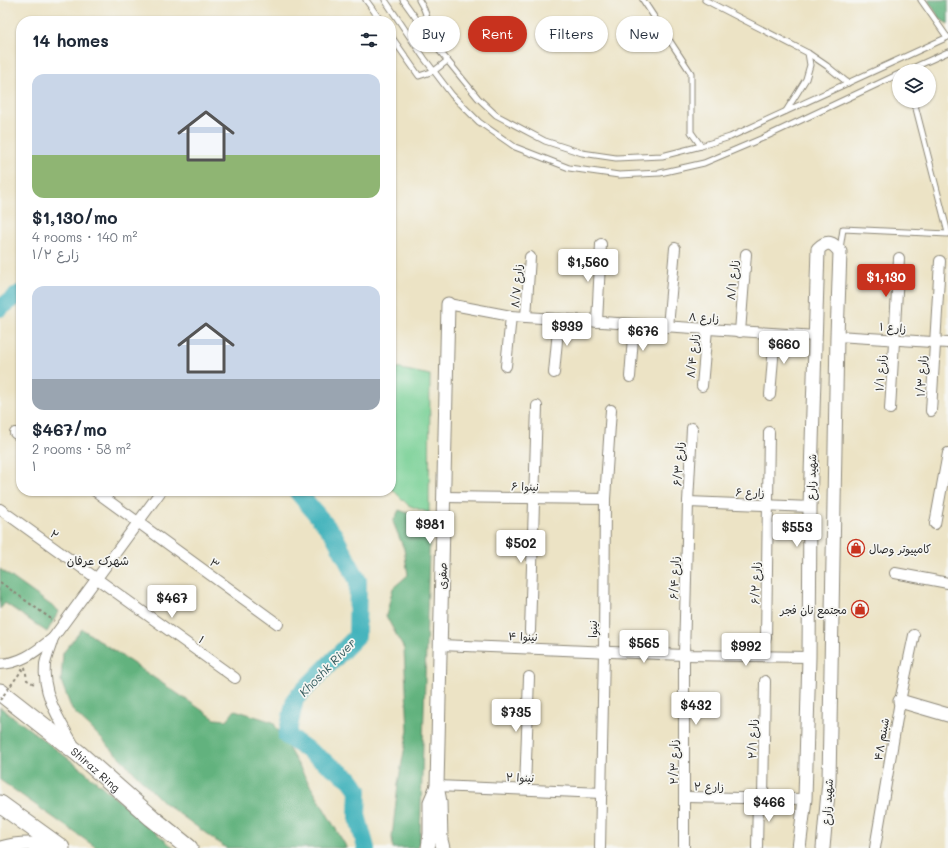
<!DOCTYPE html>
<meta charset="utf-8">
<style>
body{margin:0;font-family:Mali,"Playpen Sans Arabic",sans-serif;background:#f6f6f7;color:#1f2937;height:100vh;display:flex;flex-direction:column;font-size:15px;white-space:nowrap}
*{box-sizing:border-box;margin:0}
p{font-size:13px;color:#747a83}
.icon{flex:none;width:22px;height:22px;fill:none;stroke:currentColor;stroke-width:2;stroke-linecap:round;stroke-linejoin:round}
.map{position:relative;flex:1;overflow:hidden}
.drawer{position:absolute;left:16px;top:16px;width:380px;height:480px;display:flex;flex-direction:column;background:#fff;border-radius:16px;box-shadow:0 1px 3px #0004}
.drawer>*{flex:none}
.banner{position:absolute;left:408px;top:16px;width:380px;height:36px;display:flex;gap:8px}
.buttons{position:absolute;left:892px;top:64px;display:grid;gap:8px}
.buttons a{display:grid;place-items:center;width:44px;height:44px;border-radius:50%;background:#fff;box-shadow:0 1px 3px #0004;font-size:20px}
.price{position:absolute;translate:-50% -34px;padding:0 9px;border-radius:4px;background:#fff;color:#222;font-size:13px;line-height:26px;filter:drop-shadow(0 1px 2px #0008)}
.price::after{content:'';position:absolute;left:50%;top:24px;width:12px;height:9px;margin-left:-6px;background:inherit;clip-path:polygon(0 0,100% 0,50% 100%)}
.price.on{background:#c8321e;color:#fff}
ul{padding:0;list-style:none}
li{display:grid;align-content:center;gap:8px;height:212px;padding:0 16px}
li span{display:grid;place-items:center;height:124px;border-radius:12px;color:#555}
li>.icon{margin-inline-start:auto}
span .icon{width:72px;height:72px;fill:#fffc;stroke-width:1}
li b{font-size:17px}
h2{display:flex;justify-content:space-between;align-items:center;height:48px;padding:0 16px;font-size:17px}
.chip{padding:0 14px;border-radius:18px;background:#fff;box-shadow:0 1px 3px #0004;font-size:14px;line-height:36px}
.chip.on{background:#c8321e;color:#fff}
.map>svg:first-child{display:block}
.green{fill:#78d095;stroke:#527e60}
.forest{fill:#62b27e;stroke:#466e54}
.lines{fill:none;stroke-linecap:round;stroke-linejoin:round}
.river{stroke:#43b3bc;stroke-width:18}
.service-casing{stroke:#8c8778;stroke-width:7}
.minor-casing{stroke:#8c8778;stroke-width:12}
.tertiary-casing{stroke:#8c8778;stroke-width:15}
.trunk-casing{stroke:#8c8778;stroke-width:19}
.path{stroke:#8c8778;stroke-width:2;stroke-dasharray:3 3;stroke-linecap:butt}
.service{stroke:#fff;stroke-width:5}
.minor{stroke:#fff;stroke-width:10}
.tertiary{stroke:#fff;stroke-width:13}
.trunk{stroke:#fff;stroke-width:17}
.path-bridge{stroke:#8c8778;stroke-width:2;stroke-dasharray:3 3;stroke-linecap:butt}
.labels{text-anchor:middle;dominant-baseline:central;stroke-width:3.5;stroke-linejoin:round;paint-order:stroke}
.street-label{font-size:11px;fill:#2b2b2b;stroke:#f6f6f2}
.poi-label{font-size:11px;fill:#2b2b2b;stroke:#f6f6f2;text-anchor:start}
.neighbourhood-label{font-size:12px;fill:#2b2b2b;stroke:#f6f6f2}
.water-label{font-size:12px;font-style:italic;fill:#335b5e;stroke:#f6f6f2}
</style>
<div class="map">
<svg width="948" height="848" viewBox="0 0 948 848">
<rect width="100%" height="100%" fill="#f6f6f2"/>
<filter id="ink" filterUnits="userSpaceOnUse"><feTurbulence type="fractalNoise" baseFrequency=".025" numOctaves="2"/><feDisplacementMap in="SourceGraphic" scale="8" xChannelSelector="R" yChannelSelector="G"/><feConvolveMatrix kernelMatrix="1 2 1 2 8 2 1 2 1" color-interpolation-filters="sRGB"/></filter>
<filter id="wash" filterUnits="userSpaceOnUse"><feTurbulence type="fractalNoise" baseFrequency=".012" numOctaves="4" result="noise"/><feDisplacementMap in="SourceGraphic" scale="16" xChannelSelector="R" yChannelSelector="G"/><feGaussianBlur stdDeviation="0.9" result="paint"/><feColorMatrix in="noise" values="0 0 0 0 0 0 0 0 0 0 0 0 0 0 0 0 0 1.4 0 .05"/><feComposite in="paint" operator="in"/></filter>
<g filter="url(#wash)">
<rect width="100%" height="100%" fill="#ece3c5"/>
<path class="green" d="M391 367 430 375 429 513 408 505 391 488Z"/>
<g class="forest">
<path d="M928 0H948V24L940 19Z"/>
<path d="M399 510 430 521 420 838 418 848H393L392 837 398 784 408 730 404 649 386 616 393 588 408 575 404 549 393 522Z"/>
<path d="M0 569 59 611 47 632 5 603 0 609Z"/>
<path d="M82 629 215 719 227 720 235 710 273 722 347 848H226L163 802 90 727 72 710 61 681 63 653Z"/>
<path d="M0 707 78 766 174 848H97L0 780Z"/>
</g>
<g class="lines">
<g class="river">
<path d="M0 308 21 293"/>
<path d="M297 491 334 535 358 581 357 636 295 699 287 736 350 779 358 790 357 815 366 848"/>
</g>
</g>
</g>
<g filter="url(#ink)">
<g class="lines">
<g class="service-casing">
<g id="service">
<path d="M366 0 381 21"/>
<path d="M385 0 424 58 452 95 479 122 515 147 569 168 619 175 660 173 704 163 763 138 899 74"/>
<path d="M403 0 438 49 478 98 496 115 545 141 582 153 616 158 662 156 701 146 730 137 948 37"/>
<path d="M419 0 424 9 436 43"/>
<path d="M643 0 691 73V132L701 146"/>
<path d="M705 0 808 53 827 66 848 83"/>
<path d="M921 0 947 37"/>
<path d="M391 36 419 76 434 71 447 61"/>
<path d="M906 71 948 52"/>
<path d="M914 101 948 233"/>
<path d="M786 111 806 79 810 65 808 53"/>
<path d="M840 249 843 229 948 234"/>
</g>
</g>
<g class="minor-casing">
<g id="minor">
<path d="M448 304 511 316 816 336"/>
<path d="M526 317 530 257"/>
<path d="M597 322 601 244"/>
<path d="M668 327 675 248"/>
<path d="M740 332 746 254"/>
<path d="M837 336 948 343"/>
<path d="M506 366 511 316"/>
<path d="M554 373 559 319"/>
<path d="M630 377 634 324"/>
<path d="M702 386 707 329"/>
<path d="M770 395 775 334"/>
<path d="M890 409 899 258"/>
<path d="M931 411 940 261"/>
<path d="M15 433 21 437"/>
<path d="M95 491 278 624"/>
<path d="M444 497 605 499"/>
<path d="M688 502 810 507"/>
<path d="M0 509 235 678"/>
<path d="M935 524 948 453"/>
<path d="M895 573 948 583"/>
<path d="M530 631 537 406"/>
<path d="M53 638C51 646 47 655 45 664 42 694 59 719 73 744"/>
<path d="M766 638 769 432"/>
<path d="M440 645 684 655 809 657"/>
<path d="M0 664C23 663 36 651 53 638L161 491"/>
<path d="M437 786 602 793"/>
<path d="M525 789 529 677"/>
<path d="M685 797 805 799"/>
<path d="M763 798 765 681"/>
<path d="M600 848 604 651 605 499 611 410"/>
<path d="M684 848V655L688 502 692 428"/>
<path d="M757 848 758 798"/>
<path d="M875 848 900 701 914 635"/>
</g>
</g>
<g class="tertiary-casing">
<g id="tertiary">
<path d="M900 701 948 715"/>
<path d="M1 848C20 842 38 844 57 846"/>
<path d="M428 848 430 834V802L437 786"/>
<path d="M443 848 441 840 440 802 437 786 448 304"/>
<path d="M799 848 805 799 809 657 810 507 818 249C827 240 833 242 840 252L837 336 829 781 823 848"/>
</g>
</g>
<g class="trunk-casing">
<g id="trunk">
<path id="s1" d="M0 692 78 753 152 818 189 848"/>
<path d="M0 804 61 848"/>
</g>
</g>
<g class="path">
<path d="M0 582 54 621"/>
<path d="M25 667 27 680 36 685"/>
</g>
<use href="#service" class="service"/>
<use href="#minor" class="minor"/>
<use href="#tertiary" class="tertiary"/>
<use href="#trunk" class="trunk"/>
<path class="path-bridge" d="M0 700 25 666"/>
</g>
</g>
<defs>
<g id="shop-ring" transform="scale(0.9)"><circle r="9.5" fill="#f6f6f2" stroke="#c8321e" stroke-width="1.5"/><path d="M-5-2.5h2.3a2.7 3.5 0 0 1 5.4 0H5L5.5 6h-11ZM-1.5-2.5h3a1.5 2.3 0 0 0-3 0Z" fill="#c8321e"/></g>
</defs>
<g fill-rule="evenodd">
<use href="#shop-ring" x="856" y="548"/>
<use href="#shop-ring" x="860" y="609"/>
</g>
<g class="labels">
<g class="street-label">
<text transform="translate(732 280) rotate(-85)">۸/۱ زارع</text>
<text transform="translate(516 286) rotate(-86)">۸/۷ زارع</text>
<text transform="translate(704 317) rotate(4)">۸ زارع</text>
<text transform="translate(893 327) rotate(4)">۱ زارع</text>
<text transform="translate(692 356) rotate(-85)">۸/۴ زارع</text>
<text transform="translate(880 373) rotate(-86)">۱/۱ زارع</text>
<text transform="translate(921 376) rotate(-87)">۱/۳ زارع</text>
<text transform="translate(678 464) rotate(-87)">۶/۳ زارع</text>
<text transform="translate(811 477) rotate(-88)">شهید زارع</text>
<text transform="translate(525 486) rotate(1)">۶ نینوا</text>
<text transform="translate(750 492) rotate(2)">۶ زارع</text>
<text transform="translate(55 534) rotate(36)">۲</text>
<text transform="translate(215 563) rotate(36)">۳</text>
<text transform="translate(442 576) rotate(-89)">صفری</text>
<text transform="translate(674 578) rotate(-89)">۶/۴ زارع</text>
<text transform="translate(755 583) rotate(-89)">۶/۲ زارع</text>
<text transform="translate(592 629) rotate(-90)">نینوا</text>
<text transform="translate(523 636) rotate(2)">۴ نینوا</text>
<text transform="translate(202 639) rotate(36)">۱</text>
<text transform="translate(752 739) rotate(-89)">۲/۱ زارع</text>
<text transform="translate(881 739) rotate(-80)">۴۸ شبنم</text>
<text transform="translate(673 762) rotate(-90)">۲/۳ زارع</text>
<text stroke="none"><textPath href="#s1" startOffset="123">Shiraz Ring</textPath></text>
<text transform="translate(520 777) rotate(2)">۲ نینوا</text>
<text transform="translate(709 786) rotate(1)">۲ زارع</text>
<text transform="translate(827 802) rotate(-86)">شهید زارع</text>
</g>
<g class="poi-label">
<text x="869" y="548">کامپیوتر وصال</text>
<text x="847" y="609" text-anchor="end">مجتمع نان فجر</text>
</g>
<g class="neighbourhood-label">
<text x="98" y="560">شهرک عرفان</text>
</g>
<g class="water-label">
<text transform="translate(327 667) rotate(-46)">Khoshk River</text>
</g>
</g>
</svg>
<div class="buttons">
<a><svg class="icon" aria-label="layers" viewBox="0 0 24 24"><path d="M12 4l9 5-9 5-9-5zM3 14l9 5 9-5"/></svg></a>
</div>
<b class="price" style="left:588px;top:283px">$1,560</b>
<b class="price on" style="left:886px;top:298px">$1,130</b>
<b class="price" style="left:567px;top:347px">$939</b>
<b class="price" style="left:643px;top:352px">$676</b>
<b class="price" style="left:784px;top:365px">$660</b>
<b class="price" style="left:430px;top:545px">$981</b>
<b class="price" style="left:797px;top:548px">$553</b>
<b class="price" style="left:521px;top:564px">$502</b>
<b class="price" style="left:172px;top:619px">$467</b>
<b class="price" style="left:644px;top:664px">$565</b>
<b class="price" style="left:746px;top:667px">$992</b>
<b class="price" style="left:696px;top:726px">$432</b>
<b class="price" style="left:516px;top:733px">$735</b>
<b class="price" style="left:769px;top:823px">$466</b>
<div class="banner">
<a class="chip">Buy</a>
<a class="chip on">Rent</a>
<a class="chip">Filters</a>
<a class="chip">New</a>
</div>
<section class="drawer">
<h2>14 homes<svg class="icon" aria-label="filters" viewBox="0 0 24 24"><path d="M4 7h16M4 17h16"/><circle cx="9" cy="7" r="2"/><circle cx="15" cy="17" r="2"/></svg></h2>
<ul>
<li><span style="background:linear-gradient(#c9d6e8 65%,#8fb573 0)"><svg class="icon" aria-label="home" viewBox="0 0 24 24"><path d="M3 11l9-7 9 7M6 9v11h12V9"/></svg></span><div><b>$1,130/mo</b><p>4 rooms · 140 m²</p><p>۱/۲ زارع</p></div></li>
<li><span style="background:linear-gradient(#c9d6e8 75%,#9aa5b1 0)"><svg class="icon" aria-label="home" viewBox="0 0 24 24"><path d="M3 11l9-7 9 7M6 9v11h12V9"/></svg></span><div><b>$467/mo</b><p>2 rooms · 58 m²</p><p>۱</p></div></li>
</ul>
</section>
</div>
